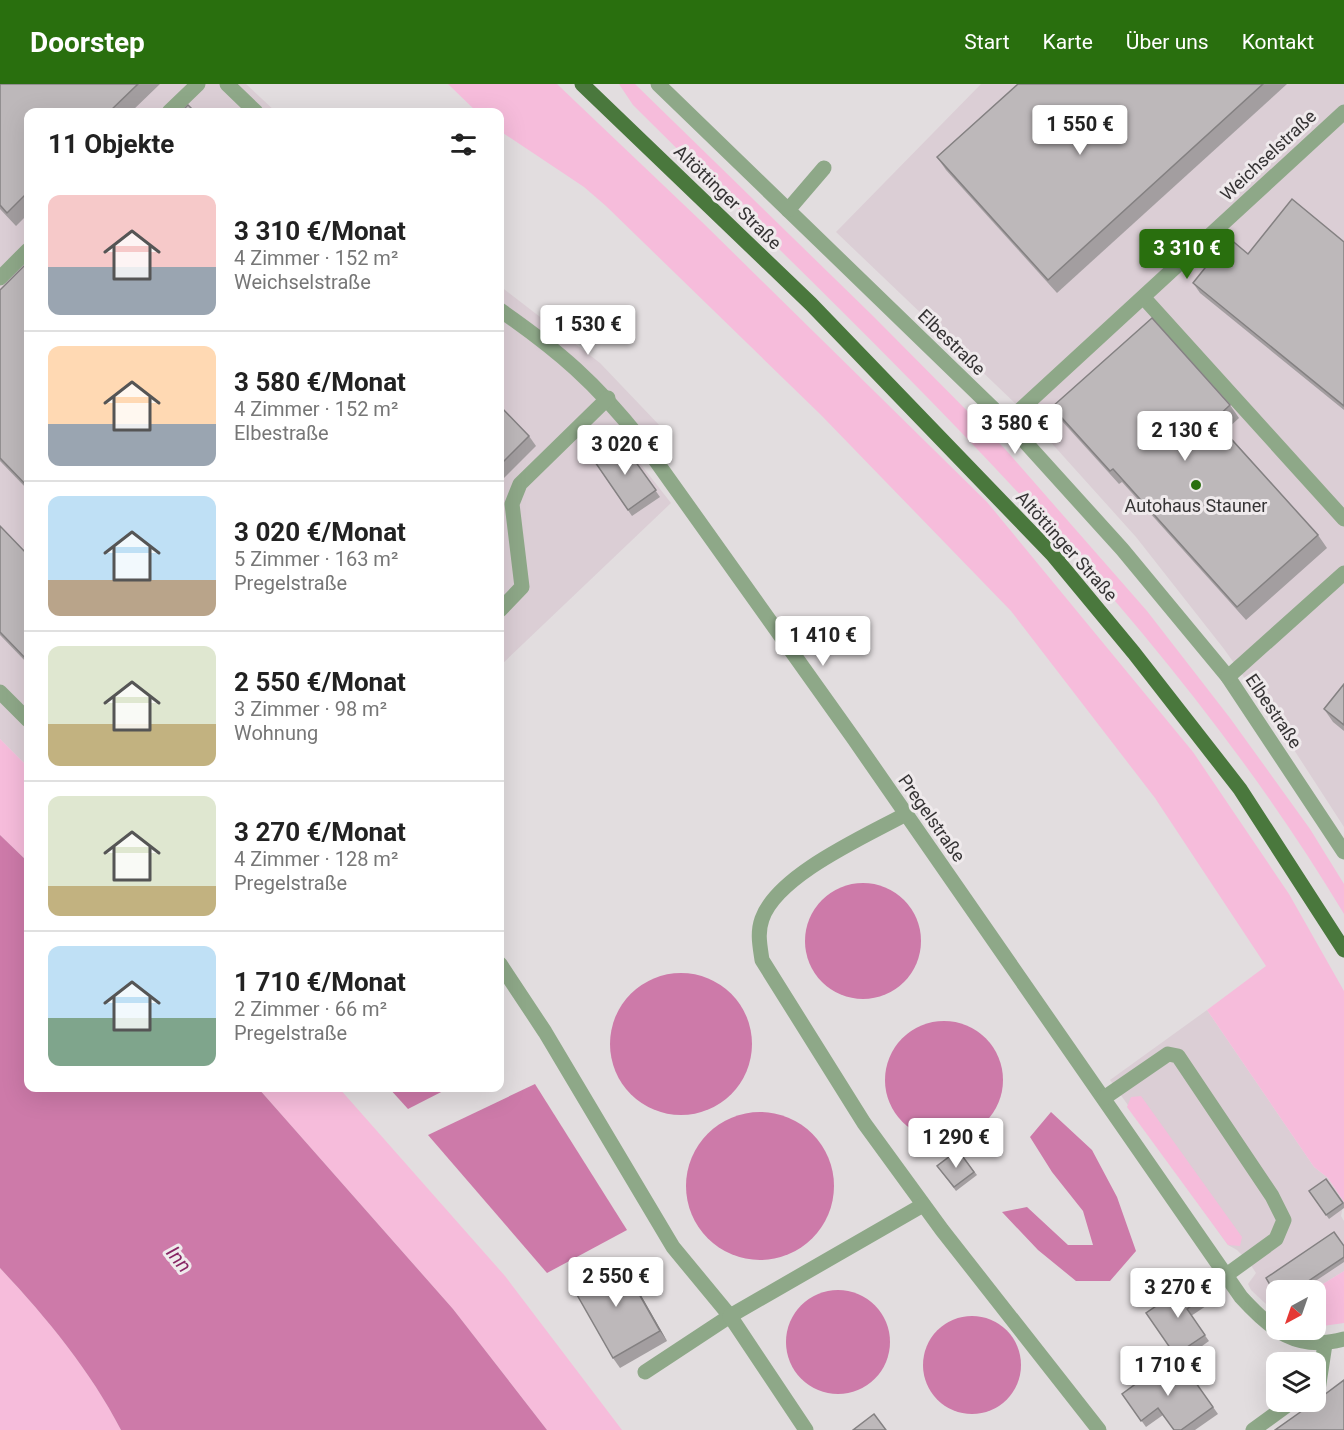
<!DOCTYPE html>
<html lang="de">
<meta charset="utf-8">
<style>
body{margin:0;font-family:Roboto,sans-serif;background:#f6f6f6;color:#222;height:100vh;display:flex;flex-direction:column;font-size:22px;white-space:nowrap}
*{box-sizing:border-box;margin:0}
p{font-size:20px;color:#767676}
.icon{flex:none;width:33px;height:33px;fill:none;stroke:currentColor;stroke-width:2;stroke-linecap:round;stroke-linejoin:round}
.map{position:relative;flex:1;overflow:hidden}
.drawer{position:absolute;left:24px;top:24px;width:480px;height:984px;display:flex;flex-direction:column;background:#fff;border-radius:12px;box-shadow:0 6px 24px #0002}
.drawer>*{flex:none}
.needle{width:39px;rotate:220deg}
.buttons{position:absolute;left:1266px;top:1196px;display:grid;gap:12px}
.buttons a{display:grid;place-items:center;width:60px;height:60px;border-radius:12px;background:#fff;box-shadow:0 6px 24px #0002;font-size:30px}
.price{position:absolute;translate:-50% -51px;padding:0 14px;border-radius:6px;background:#fff;color:#222;font-size:20px;line-height:39px;filter:drop-shadow(0 2px 3px #0008)}
.price::after{content:'';position:absolute;left:50%;top:36px;width:18px;height:14px;margin-left:-9px;background:inherit;clip-path:polygon(0 0,100% 0,50% 100%)}
.price.on{background:#296f0e;color:#fff}
ul{padding:0;list-style:none}
li{display:flex;align-items:center;gap:18px;height:150px;padding:0 24px}
li+li{border-top:2px solid #e0e0e0}
li span{display:grid;place-items:center;flex:none;width:168px;height:120px;border-radius:12px;color:#555}
li>.icon{margin-inline-start:auto}
span .icon{width:72px;height:72px;fill:#fffc;stroke-width:1}
li b{font-size:26px}
h2{display:flex;justify-content:space-between;align-items:center;height:72px;padding:0 24px;font-size:26px}
header{display:flex;align-items:center;gap:36px;box-sizing:border-box;height:84px;padding:0 30px;background:#296f0e;color:#fff}
header strong{font-size:28px}
nav{display:flex;gap:33px;margin-inline-start:auto;font-size:21px}
.map>svg:first-child{display:block}
.built{fill:#dbced5}
.green{fill:#f6bcdb}
.water{fill:#cd7aa9}
.lines{fill:none;stroke-linecap:round;stroke-linejoin:round}
.minor{stroke:#8ea888;stroke-width:15}
.major{stroke:#4a783d;stroke-width:15}
.wall{fill:#a39ea0}
.shaded-wall{fill:#848182}
.building{fill:#bdb8ba;stroke:#848182;stroke-width:1.5}
.poi-dot{fill:#296f0e;stroke:#efeaec;stroke-width:2}
.labels{text-anchor:middle;dominant-baseline:central;stroke-width:6;stroke-linejoin:round;paint-order:stroke}
.street-label{font-size:18px;fill:#353334;stroke:#efeaec}
.poi-label{font-size:18px;fill:#353334;stroke:#efeaec}
.water-label{font-size:20px;font-style:italic;fill:#872464;stroke:#efeaec}
</style>
<header>
<strong>Doorstep</strong>
<nav><a>Start</a><a>Karte</a><a>Über uns</a><a>Kontakt</a></nav>
</header>
<div class="map">
<svg width="1344" height="1346" viewBox="0 0 1344 1346">
<rect width="100%" height="100%" fill="#e2dddf"/>
<g class="built">
<path d="M0 0H246L276 28H28V683L0 655Z"/>
<path d="M981 0H1344V743L1276 638 1224 565 1136 453 1020 324 836 148Z"/>
<path d="M500 202 600 279 661 343 631 368 671 419 500 582Z"/>
<path d="M1207 926 1314 1083 1328 1094 1344 1118 1341 1132 1344 1137V1187L1313 1206H1276V1226L1267 1221 1251 1206 1248 1200 1256 1189 1248 1177 1237 1166 1228 1161 1110 996Z"/>
</g>
<g class="green">
<path d="M448 0H557L702 138 987 418 1193 668 1289 810 1344 907V1118L1328 1094 1314 1083 1207 926 1266 882 1155 714 1011 527 821 331 606 122 584 103 500 47V28H477Z"/>
<path d="M619 0H635L872 231 1005 365 1147 527 1230 634 1310 745 1344 800V830C1158 520 887 274 633 21Z"/>
<path d="M0 655 28 683V778L0 751Z"/>
<path d="M258 1004H339L505 1192 622 1346H547L453 1225Z"/>
<path d="M1141 1012 1242 1153 1240 1162 1228 1161 1127 1023 1131 1013Z"/>
<path d="M0 1184C46 1233 90 1286 121 1346H0Z"/>
<path d="M1344 1187V1239L1316 1243V1206H1313Z"/>
</g>
<g class="water">
<path d="M0 751 28 778V1004H258L453 1225 547 1346H121C90 1286 46 1233 0 1184Z"/>
<circle cx="863" cy="857" r="58"/>
<circle cx="681" cy="960" r="71"/>
<circle cx="944" cy="996" r="59"/>
<path d="M535 1000 627 1146 547 1189 428 1051Z"/>
<path d="M389 1004H449L408 1025Z"/>
<path d="M1051 1028 1092 1066 1117 1113 1136 1167 1110 1197H1076L1038 1166 1002 1128 1027 1123 1068 1161H1093L1083 1127 1052 1088 1030 1053Z"/>
<circle cx="760" cy="1102" r="74"/>
<circle cx="838" cy="1258" r="52"/>
<circle cx="972" cy="1281" r="49"/>
</g>
<g class="lines">
<g class="minor">
<path d="M227 0 256 28"/>
<path d="M658 0 1007 338 1122 465 1228 593 1344 768"/>
<path d="M169 28 198 0"/>
<path d="M788 126 824 84"/>
<path d="M0 194 28 166"/>
<path d="M1144 214 1344 435"/>
<path d="M500 226C559 267 596 299 641 356L854 655 1241 1213C1271 1246 1297 1268 1344 1255"/>
<path d="M1007 338 1344 28"/>
<path d="M500 526 522 503 512 420 520 400 608 314"/>
<path d="M1228 593 1344 489"/>
<path d="M0 608 28 636"/>
<path d="M906 730C866 752 777 791 762 835 757 849 760 862 762 876L864 1039 942 1146 1099 1346"/>
<path d="M500 880 545 948 673 1163 730 1232 645 1288"/>
<path d="M1104 1014 1168 970 1178 972 1272 1112 1284 1136 1276 1155 1225 1192"/>
<path d="M806 1346 730 1232 923 1121"/>
<path d="M1253 1346 1293 1317"/>
<path d="M1301 1346 1316 1319 1325 1260"/>
</g>
<path class="major" d="M582 0 811 220 1052 470 1134 569 1240 705 1344 866"/>
</g>
<g class="wall">
<path d="M0 0H160L131 28H28V130L16 142 0 125Z"/>
<path d="M1018 0H1287L1057 209 946 86 937 73Z"/>
<path d="M1344 158V326L1200 209 1193 199 1248 170Z"/>
<path d="M28 178V406L0 377V206Z"/>
<path d="M1230 321 1239 334 1225 347 1318 451 1327 464 1246 536 1122 398 1119 400 1061 336 1052 323Z"/>
<path d="M500 322 529 352 536 362 500 398Z"/>
<path d="M622 359 660 413 632 432 595 378Z"/>
<path d="M0 442 28 471V580L0 551Z"/>
<path d="M1344 600V647L1333 638 1324 625Z"/>
<path d="M958 1066 977 1091 956 1107 937 1082Z"/>
<path d="M1326 1095 1344 1120V1124L1329 1135 1309 1107Z"/>
<path d="M1344 1162V1178L1302 1206H1276Z"/>
<path d="M619 1175 626 1185 667 1257 620 1284 613 1274Z"/>
<path d="M1193 1197 1209 1220 1191 1232 1209 1257 1180 1278 1146 1229Z"/>
<path d="M1189 1289 1218 1330 1195 1346H1174L1163 1331 1146 1343 1122 1310 1180 1295Z"/>
</g>
<path class="shaded-wall" d="M619 1175 626 1185 667 1257 660 1247Z"/>
<g class="building">
<path d="M0 0H138L109 28H28V108L7 129 0 121Z"/>
<path d="M1018 0H1263L1048 196 937 73Z"/>
<path d="M188 21 195 28H181Z"/>
<path d="M1292 115 1344 158V322L1193 199 1229 154 1248 170Z"/>
<path d="M28 178V403L0 374V206Z"/>
<path d="M1152 234 1230 321 1214 336 1318 451 1237 523 1113 385 1110 387 1052 323Z"/>
<path d="M500 322 529 352 500 381Z"/>
<path d="M622 359 656 406 628 426 595 378Z"/>
<path d="M0 442 28 471V577L0 548Z"/>
<path d="M1344 600V641L1324 625Z"/>
<path d="M958 1066 974 1088 954 1103 937 1082Z"/>
<path d="M1326 1095 1343 1119 1326 1131 1309 1107Z"/>
<path d="M1334 1148 1344 1162V1173L1295 1206H1276V1211L1266 1194Z"/>
<path d="M619 1175 660 1247 613 1274 572 1202Z"/>
<path d="M1193 1197 1204 1213 1187 1225 1205 1251 1175 1271 1146 1229Z"/>
<path d="M1167 1277 1180 1295 1189 1289 1213 1323 1181 1346H1174L1158 1324 1141 1337 1122 1310Z"/>
<path d="M1344 1296V1346H1275L1316 1317Z"/>
<path d="M874 1330 886 1346H853Z"/>
</g>
<circle class="poi-dot" cx="1196" cy="401" r="6"/>
<g class="labels">
<g class="street-label">
<text transform="translate(1268 71) rotate(-43)">Weichselstraße</text>
<text transform="translate(728 113) rotate(44)">Altöttinger Straße</text>
<text transform="translate(952 258) rotate(44)">Elbestraße</text>
<text transform="translate(1067 462) rotate(48)">Altöttinger Straße</text>
<text transform="translate(1274 627) rotate(56)">Elbestraße</text>
<text transform="translate(932 734) rotate(55)">Pregelstraße</text>
</g>
<g class="poi-label">
<text x="1196" y="421">Autohaus Stauner</text>
</g>
<g class="water-label">
<text transform="translate(179 1175) rotate(51)">Inn</text>
</g>
</g>
</svg>
<div class="buttons">
<a><svg class="needle" viewBox="-14 -14 28 28"><path d="M0-13l5 13h-10z" fill="#e53935"/><path d="M0 13l5-13h-10z" fill="#767676"/></svg></a>
<a><svg class="icon" aria-label="layers" viewBox="0 0 24 24"><path d="M12 4l9 5-9 5-9-5zM3 14l9 5 9-5"/></svg></a>
</div>
<b class="price" style="left:1080px;top:72px">1 550 €</b>
<b class="price on" style="left:1187px;top:196px">3 310 €</b>
<b class="price" style="left:588px;top:272px">1 530 €</b>
<b class="price" style="left:1015px;top:371px">3 580 €</b>
<b class="price" style="left:1185px;top:378px">2 130 €</b>
<b class="price" style="left:625px;top:392px">3 020 €</b>
<b class="price" style="left:823px;top:583px">1 410 €</b>
<b class="price" style="left:956px;top:1085px">1 290 €</b>
<b class="price" style="left:616px;top:1224px">2 550 €</b>
<b class="price" style="left:1178px;top:1235px">3 270 €</b>
<b class="price" style="left:1168px;top:1313px">1 710 €</b>
<section class="drawer">
<h2>11 Objekte<svg class="icon" aria-label="filters" viewBox="0 0 24 24"><path d="M4 7h16M4 17h16"/><circle cx="9" cy="7" r="2"/><circle cx="15" cy="17" r="2"/></svg></h2>
<ul>
<li><span style="background:linear-gradient(#f6c9c9 60%,#9aa5b1 0)"><svg class="icon" aria-label="home" viewBox="0 0 24 24"><path d="M3 11l9-7 9 7M6 9v11h12V9"/></svg></span><div><b>3 310 €/Monat</b><p>4 Zimmer · 152 m²</p><p>Weichselstraße</p></div></li>
<li><span style="background:linear-gradient(#ffd9b3 65%,#9aa5b1 0)"><svg class="icon" aria-label="home" viewBox="0 0 24 24"><path d="M3 11l9-7 9 7M6 9v11h12V9"/></svg></span><div><b>3 580 €/Monat</b><p>4 Zimmer · 152 m²</p><p>Elbestraße</p></div></li>
<li><span style="background:linear-gradient(#bfe0f5 70%,#b9a48a 0)"><svg class="icon" aria-label="home" viewBox="0 0 24 24"><path d="M3 11l9-7 9 7M6 9v11h12V9"/></svg></span><div><b>3 020 €/Monat</b><p>5 Zimmer · 163 m²</p><p>Pregelstraße</p></div></li>
<li><span style="background:linear-gradient(#dfe7d0 65%,#c2b280 0)"><svg class="icon" aria-label="home" viewBox="0 0 24 24"><path d="M3 11l9-7 9 7M6 9v11h12V9"/></svg></span><div><b>2 550 €/Monat</b><p>3 Zimmer · 98 m²</p><p>Wohnung</p></div></li>
<li><span style="background:linear-gradient(#dfe7d0 75%,#c2b280 0)"><svg class="icon" aria-label="home" viewBox="0 0 24 24"><path d="M3 11l9-7 9 7M6 9v11h12V9"/></svg></span><div><b>3 270 €/Monat</b><p>4 Zimmer · 128 m²</p><p>Pregelstraße</p></div></li>
<li><span style="background:linear-gradient(#bfe0f5 60%,#7fa58c 0)"><svg class="icon" aria-label="home" viewBox="0 0 24 24"><path d="M3 11l9-7 9 7M6 9v11h12V9"/></svg></span><div><b>1 710 €/Monat</b><p>2 Zimmer · 66 m²</p><p>Pregelstraße</p></div></li>
</ul>
</section>
</div>
